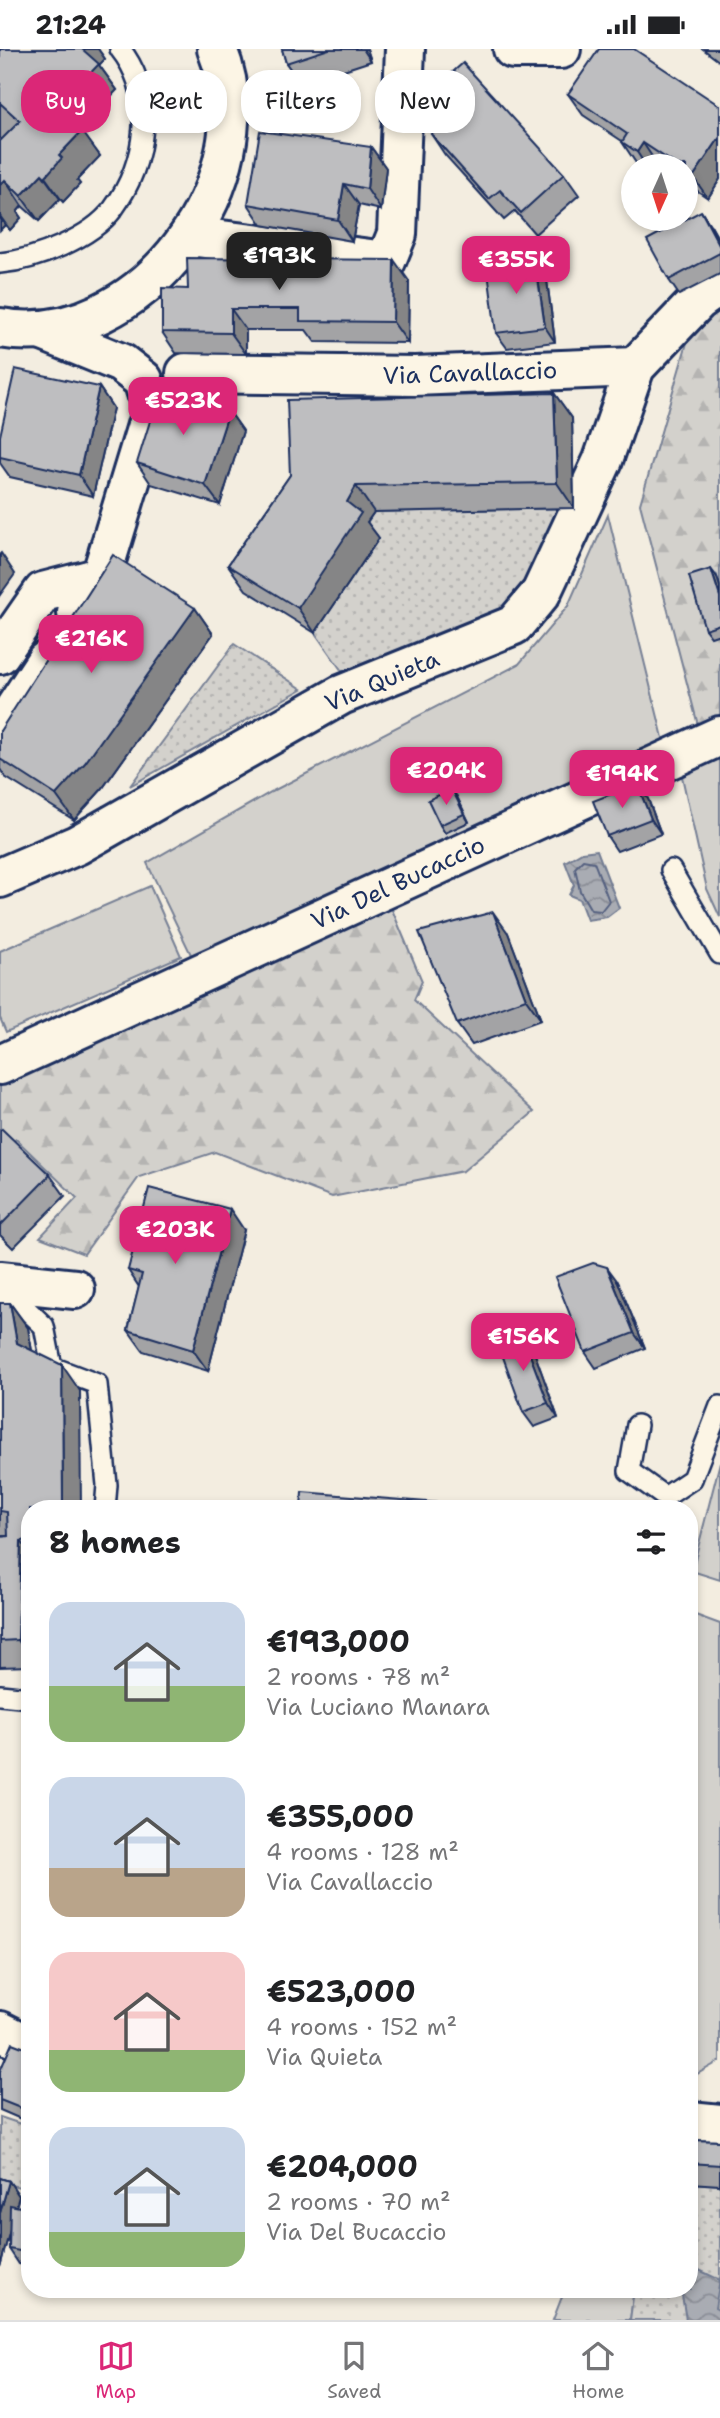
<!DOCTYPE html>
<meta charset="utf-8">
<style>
body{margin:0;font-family:"Shantell Sans",sans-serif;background:#f2f2f2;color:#202124;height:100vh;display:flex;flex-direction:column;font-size:26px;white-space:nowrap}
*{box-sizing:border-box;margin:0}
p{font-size:23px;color:#757577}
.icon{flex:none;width:38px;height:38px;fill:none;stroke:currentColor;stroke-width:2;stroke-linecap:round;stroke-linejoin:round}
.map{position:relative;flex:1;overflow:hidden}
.side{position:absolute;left:21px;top:1451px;width:677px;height:798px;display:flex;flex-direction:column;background:#fff;border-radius:28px;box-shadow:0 4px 10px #0003}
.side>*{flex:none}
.top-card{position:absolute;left:21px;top:21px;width:679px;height:63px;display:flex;gap:14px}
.needle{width:46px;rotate:183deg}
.buttons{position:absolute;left:621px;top:105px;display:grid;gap:14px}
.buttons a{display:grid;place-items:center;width:77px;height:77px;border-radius:50%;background:#fff;box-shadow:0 4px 10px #0003;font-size:35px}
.price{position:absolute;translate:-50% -60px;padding:0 16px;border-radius:14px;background:#db2777;color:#fff;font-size:23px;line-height:46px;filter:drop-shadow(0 2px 4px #0008)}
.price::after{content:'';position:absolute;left:50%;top:42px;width:21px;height:16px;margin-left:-10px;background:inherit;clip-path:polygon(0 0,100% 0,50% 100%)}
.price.selected{background:#222;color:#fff}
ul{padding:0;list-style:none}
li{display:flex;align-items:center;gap:21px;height:175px;padding:0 28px}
li span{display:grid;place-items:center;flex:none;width:196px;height:140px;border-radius:21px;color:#555}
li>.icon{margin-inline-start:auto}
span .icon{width:84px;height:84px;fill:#fffc;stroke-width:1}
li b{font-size:30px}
h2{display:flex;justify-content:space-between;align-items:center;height:84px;padding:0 28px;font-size:30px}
.tag{padding:0 24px;border-radius:28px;background:#fff;box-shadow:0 4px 10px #0003;font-size:24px;line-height:63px}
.tag.selected{background:#db2777;color:#fff}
.status{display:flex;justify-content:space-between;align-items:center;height:49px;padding:0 35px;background:#fff;direction:ltr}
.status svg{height:19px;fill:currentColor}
.tab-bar{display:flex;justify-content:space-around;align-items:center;height:98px;border-top:2px solid #e0e0e0;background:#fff;font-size:19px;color:#757577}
.tab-bar a{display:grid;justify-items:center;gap:4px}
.tab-bar .selected{color:#db2777}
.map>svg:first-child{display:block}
.green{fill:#d3d1cc;stroke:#778095;stroke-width:2}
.forest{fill:url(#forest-firs);stroke:#778095;stroke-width:2}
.garden{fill:url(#garden-dots);stroke:#778095;stroke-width:2}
.water{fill:url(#water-waves);stroke:#707a91;stroke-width:2}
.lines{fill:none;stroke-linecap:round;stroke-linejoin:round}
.shore{stroke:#546180;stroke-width:2}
.lane-casing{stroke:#1b2f5e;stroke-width:24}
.street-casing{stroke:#1b2f5e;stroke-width:44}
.secondary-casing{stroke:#1b2f5e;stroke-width:44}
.lane{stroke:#fcf5e5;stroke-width:19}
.street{stroke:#fcf5e5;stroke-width:38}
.secondary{stroke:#fcf5e5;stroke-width:38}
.wall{fill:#a3a3a5;stroke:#1b2f5e;stroke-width:2}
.shaded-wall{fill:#858586;stroke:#1b2f5e;stroke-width:2}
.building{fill:#bebec0;stroke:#1b2f5e;stroke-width:2}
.labels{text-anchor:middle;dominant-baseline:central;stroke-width:7;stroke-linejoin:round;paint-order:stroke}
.street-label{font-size:24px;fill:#1b2f5e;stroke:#fcf5e5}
</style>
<div class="status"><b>21:24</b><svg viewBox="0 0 49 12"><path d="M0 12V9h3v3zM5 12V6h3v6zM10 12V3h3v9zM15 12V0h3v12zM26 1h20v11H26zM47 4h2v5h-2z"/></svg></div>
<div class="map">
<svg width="720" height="2271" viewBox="0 0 720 2271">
<defs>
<pattern id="forest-firs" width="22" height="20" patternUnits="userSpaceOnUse" patternTransform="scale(1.75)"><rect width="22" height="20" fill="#d3d1cc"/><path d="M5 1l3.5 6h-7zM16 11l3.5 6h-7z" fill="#b5b4b2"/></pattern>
<pattern id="garden-dots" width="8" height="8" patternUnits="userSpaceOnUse" patternTransform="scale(1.75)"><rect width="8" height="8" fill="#d3d1cc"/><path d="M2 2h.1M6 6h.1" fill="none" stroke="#b5b4b2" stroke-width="1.8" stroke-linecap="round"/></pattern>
<pattern id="water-waves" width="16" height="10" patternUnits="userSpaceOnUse" patternTransform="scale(1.75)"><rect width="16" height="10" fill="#a9acb3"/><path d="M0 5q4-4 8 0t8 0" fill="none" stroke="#898c95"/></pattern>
</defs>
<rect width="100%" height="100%" fill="#f3ede0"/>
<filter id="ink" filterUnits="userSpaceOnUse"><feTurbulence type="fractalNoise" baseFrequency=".0143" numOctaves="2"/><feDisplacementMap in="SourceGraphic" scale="14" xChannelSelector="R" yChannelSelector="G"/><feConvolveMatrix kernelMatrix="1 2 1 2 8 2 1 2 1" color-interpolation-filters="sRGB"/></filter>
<g filter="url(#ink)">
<g class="green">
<path d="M608 466 666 701 195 914 147 814 271 743 519 615 568 557Z"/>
<path d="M720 696V868L707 840 679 714Z"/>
<path d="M150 837 181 907 6 983 0 969V902Z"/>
<path d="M720 1413V1531L692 1522Z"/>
<path d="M690 1564 720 1575V2012L690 2029Z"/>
<path d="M565 2240H634L630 2271H553Z"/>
</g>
<g class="forest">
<path d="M720 255V670L699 680 640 455 691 280Z"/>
<path d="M388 851 422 932 414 951 534 1063 463 1122 332 1148 215 1103 139 1128 84 1205 40 1188 77 1149 16 1090 0 1104V1028Z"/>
</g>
<g class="garden">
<path d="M574 459 541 544 356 642 315 584 378 489 364 478 374 463Z"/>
<path d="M234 595 302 640 130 737Z"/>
<path d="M0 2068 30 2078V2140L0 2134Z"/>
<path d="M690 2134 720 2136V2271H630L634 2240H690Z"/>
</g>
<g class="water">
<path d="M597 801 619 859 607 868 587 871 579 850 569 846 574 836 565 813 582 803Z"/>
<path d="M699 2221 720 2231 715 2259 720 2262V2271H686L681 2240H690V2228Z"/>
</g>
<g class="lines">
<path class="shore" d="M583 811 594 813 609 852 601 862 591 861 580 842 575 819Z"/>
<g class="lane-casing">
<g id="lane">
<path d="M0 214C36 211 91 189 113 160 146 115 157 46 120 0"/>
<path d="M671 821 720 905"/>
<path d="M0 1257 24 1258 44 1277 52 1318 97 1335 107 1436 105 1460"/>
<path d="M637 1376 629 1422 665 1448 692 1430 720 1357"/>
<path d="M0 1646 30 1649"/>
</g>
</g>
<g class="street-casing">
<g id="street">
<path d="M513 0H561"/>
<path d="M189 187 386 212 397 185 405 0"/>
<path d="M40 281 121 314 143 331 152 360 101 528 77 564"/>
<path d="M186 324 415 327 635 318"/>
<path d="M0 605 43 543 101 528"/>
<path d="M0 682 46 612"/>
<path d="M0 829 77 796 341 646 514 576 541 544 603 411 635 318 698 252 720 236"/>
<path d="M0 1016 720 687"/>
<path d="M0 1232 75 1240"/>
<path d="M0 1982 30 1997"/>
<path d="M690 2072 720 2075"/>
</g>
</g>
<g class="secondary-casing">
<path id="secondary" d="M0 279C141 304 270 129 217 0"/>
</g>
<use href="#lane" class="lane"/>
<use href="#street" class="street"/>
<use href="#secondary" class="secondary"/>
</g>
<g class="wall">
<path d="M0 0H98L105 10 99 16 117 41 80 80 100 107 77 131 80 135 63 153 60 150 39 172 22 157 17 163 21 169 10 181 5 176 0 181Z"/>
<path d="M282 0H367L371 12 301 35 286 14Z"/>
<path d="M703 0H720V13Z"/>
<path d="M568 45 720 57V130L708 149 686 134V117H661L657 115 656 117H641L636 114 622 93V92L583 66Z"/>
<path d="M417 55 564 125 579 146 535 185 515 162 504 171 445 106 431 85 436 80Z"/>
<path d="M371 98 386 119 381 161 359 156 352 192 262 176 248 155Z"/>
<path d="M711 177 720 193V225L679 246 669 231Z"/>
<path d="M546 224 555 293 507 299 496 284Z"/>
<path d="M409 232 408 294 315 293 306 281H246V305L176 304 162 283 188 240Z"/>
<path d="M99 338 113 359 93 447 10 428 0 414V387Z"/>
<path d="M554 344 572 369 574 459 374 463 367 473 379 489 315 584 246 541 228 516 290 426Z"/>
<path d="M229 362 243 382 220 456 151 435 137 414Z"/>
<path d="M717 528 720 538V585L711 588 705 580Z"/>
<path d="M195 559 213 585 102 740 74 771 5 728 0 720V682Z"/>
<path d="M457 748 469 773 445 784 440 776Z"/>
<path d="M648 750 661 785 617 802 607 787Z"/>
<path d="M508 884 541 971 472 996 457 975Z"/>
<path d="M0 1082 50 1126 65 1147 13 1199 0 1186Z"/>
<path d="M244 1181 208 1322 143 1302 128 1281 139 1238 128 1221Z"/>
<path d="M618 1233 645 1299 596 1319 585 1303Z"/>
<path d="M0 1254H10L28 1279 32 1302 80 1342 30 1460V1617L0 1618V1488L7 1487 0 1486Z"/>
<path d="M533 1300 558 1369 534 1378 523 1363Z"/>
<path d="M30 2001V2074L0 2061V2022Z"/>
<path d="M690 2091 720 2092V2136L690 2134Z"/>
<path d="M0 2129 9 2132 19 2147 16 2157 30 2160V2217L19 2215 9 2200V2184L0 2218Z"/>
</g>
<g class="shaded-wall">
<path d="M80 0H98L105 10 99 16 117 41 75 85 57 59Z"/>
<path d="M363 0H367L371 12Z"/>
<path d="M82 82 100 107 77 131 80 135 63 153 45 128 59 106Z"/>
<path d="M720 88V130L708 149 693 128Z"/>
<path d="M643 94 657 115 656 117H646L637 103Z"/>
<path d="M371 98 386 119 381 161 367 140Z"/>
<path d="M42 125 60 150 39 172 21 147Z"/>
<path d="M5 131 22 157 17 163 21 169 10 181 0 167V136Z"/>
<path d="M344 135 359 156 352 192 338 171Z"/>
<path d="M701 162 711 177 720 193V198Z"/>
<path d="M0 169 5 176 0 181Z"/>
<path d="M535 209 546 224 555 293 545 278Z"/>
<path d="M394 211 409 232 408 294 393 273Z"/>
<path d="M231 260 246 281V305L231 284Z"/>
<path d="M99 338 113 359 93 447 79 426Z"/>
<path d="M554 344 572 369 574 459 557 434Z"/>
<path d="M229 362 243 382 220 456 205 436Z"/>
<path d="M356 437 374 463 367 473 379 489 315 584 298 559 347 453Z"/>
<path d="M1 504 15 525 0 546V505Z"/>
<path d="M711 520 717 528 720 538V548Z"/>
<path d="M195 559 213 585 102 740 74 771 56 746Z"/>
<path d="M637 735 648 750 661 785 651 770Z"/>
<path d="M452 740 457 748 469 773 464 765Z"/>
<path d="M493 863 508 884 541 971 526 950Z"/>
<path d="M230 1160 244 1181 208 1322 193 1301Z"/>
<path d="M607 1218 618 1233 645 1299 634 1284Z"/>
<path d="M10 1254 28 1279 35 1320 17 1294Z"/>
<path d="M522 1285 533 1300 558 1369 548 1354Z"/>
<path d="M62 1316 80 1342 81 1460H63Z"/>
<path d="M21 1492 30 1504V1609L18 1591Z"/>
<path d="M9 2132 19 2147 0 2218V2164Z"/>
</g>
<g class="building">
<path d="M0 0H82L99 15 57 59 82 82 59 106 62 109 45 128 42 125 21 147 5 131 0 136V92L20 72 1 55 0 56Z"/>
<path d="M282 0H329L286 14Z"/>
<path d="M599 0H634L720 57V88L693 128 686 123V117H678L643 94 637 103 622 93 627 85 568 45Z"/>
<path d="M463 14 564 125 521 164 500 141 489 150 431 85 438 78 417 55Z"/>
<path d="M260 82 371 98 367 140 344 135 338 171 248 155Z"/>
<path d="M701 162 720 198V204L669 231 647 191Z"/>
<path d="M187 209 394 211 393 273 300 272V260H231V284L162 283V239L188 240Z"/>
<path d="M535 209 545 278 496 284 487 215Z"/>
<path d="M15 320 99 338 79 426 0 408V387Z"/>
<path d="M160 340 229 362 205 436 137 414Z"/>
<path d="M554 344 557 434 356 437 347 453 361 464 298 559 228 516 290 426 287 351Z"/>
<path d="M113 506 195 559 85 714 56 746 0 710V682Z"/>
<path d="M711 520 720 548V575L705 580 689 527Z"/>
<path d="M637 735 651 770 607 787 593 752Z"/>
<path d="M452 740 464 765 440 776 428 751Z"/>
<path d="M493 863 526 950 457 975 419 883Z"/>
<path d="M2 1080 50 1126 0 1177V1082Z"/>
<path d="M149 1139 230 1160 193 1301 128 1281 142 1225 128 1221Z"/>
<path d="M593 1214 607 1218 634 1284 585 1303 555 1228Z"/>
<path d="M0 1254H10L17 1294 62 1316 63 1460H30V1491L21 1492 18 1591 0 1592V1488L8 1487 7 1463 0 1462Z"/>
<path d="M522 1285 548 1354 523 1363 498 1294Z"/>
<path d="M302 1443 502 1459 301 1460Z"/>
<path d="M12 1994 30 2001V2063L0 2051V2022Z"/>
<path d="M690 2091 720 2092V2116L690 2114Z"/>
<path d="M0 2129 9 2132 0 2164Z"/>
<path d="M10 2156 30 2160V2204L9 2200Z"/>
</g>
</g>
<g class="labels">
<g class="street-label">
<text transform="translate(470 324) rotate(-2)">Via Cavallaccio</text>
<text transform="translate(382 632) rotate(-23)">Via Quieta</text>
<text transform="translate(398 834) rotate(-25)">Via Del Bucaccio</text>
</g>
</g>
</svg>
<div class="buttons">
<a><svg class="needle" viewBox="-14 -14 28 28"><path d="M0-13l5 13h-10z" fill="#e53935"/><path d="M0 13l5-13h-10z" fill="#757577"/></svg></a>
</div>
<b class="price selected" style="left:279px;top:243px">€193K</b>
<b class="price" style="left:516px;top:247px">€355K</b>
<b class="price" style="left:183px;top:388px">€523K</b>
<b class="price" style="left:91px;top:626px">€216K</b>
<b class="price" style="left:446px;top:758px">€204K</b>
<b class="price" style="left:622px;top:761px">€194K</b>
<b class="price" style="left:175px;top:1217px">€203K</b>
<b class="price" style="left:523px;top:1324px">€156K</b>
<div class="top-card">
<a class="tag selected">Buy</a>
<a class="tag">Rent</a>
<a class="tag">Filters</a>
<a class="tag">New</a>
</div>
<section class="side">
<h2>8 homes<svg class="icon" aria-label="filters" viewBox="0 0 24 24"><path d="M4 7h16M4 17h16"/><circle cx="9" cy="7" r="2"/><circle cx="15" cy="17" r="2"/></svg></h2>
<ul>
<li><span style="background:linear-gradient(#c9d6e8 60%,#8fb573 0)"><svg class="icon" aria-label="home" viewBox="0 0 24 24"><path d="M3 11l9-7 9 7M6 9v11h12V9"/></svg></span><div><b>€193,000</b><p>2 rooms · 78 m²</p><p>Via Luciano Manara</p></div></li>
<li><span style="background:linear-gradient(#c9d6e8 65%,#b9a48a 0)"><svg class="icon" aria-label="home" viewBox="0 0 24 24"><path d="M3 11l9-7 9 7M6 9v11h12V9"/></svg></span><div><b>€355,000</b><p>4 rooms · 128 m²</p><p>Via Cavallaccio</p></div></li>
<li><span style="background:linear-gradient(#f6c9c9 70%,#8fb573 0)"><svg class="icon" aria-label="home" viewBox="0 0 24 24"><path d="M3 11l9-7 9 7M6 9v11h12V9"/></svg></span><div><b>€523,000</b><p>4 rooms · 152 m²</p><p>Via Quieta</p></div></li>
<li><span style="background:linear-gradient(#c9d6e8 75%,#8fb573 0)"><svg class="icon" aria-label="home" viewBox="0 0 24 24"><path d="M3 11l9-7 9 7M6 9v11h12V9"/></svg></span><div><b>€204,000</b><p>2 rooms · 70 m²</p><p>Via Del Bucaccio</p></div></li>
</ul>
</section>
</div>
<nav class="tab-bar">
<a class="selected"><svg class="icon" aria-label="map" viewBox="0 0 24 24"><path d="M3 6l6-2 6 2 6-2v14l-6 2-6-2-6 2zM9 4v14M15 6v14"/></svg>Map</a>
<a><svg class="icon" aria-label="saved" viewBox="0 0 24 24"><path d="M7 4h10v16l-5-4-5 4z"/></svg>Saved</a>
<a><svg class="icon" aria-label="home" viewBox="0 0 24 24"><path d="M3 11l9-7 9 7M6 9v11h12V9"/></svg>Home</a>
</nav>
